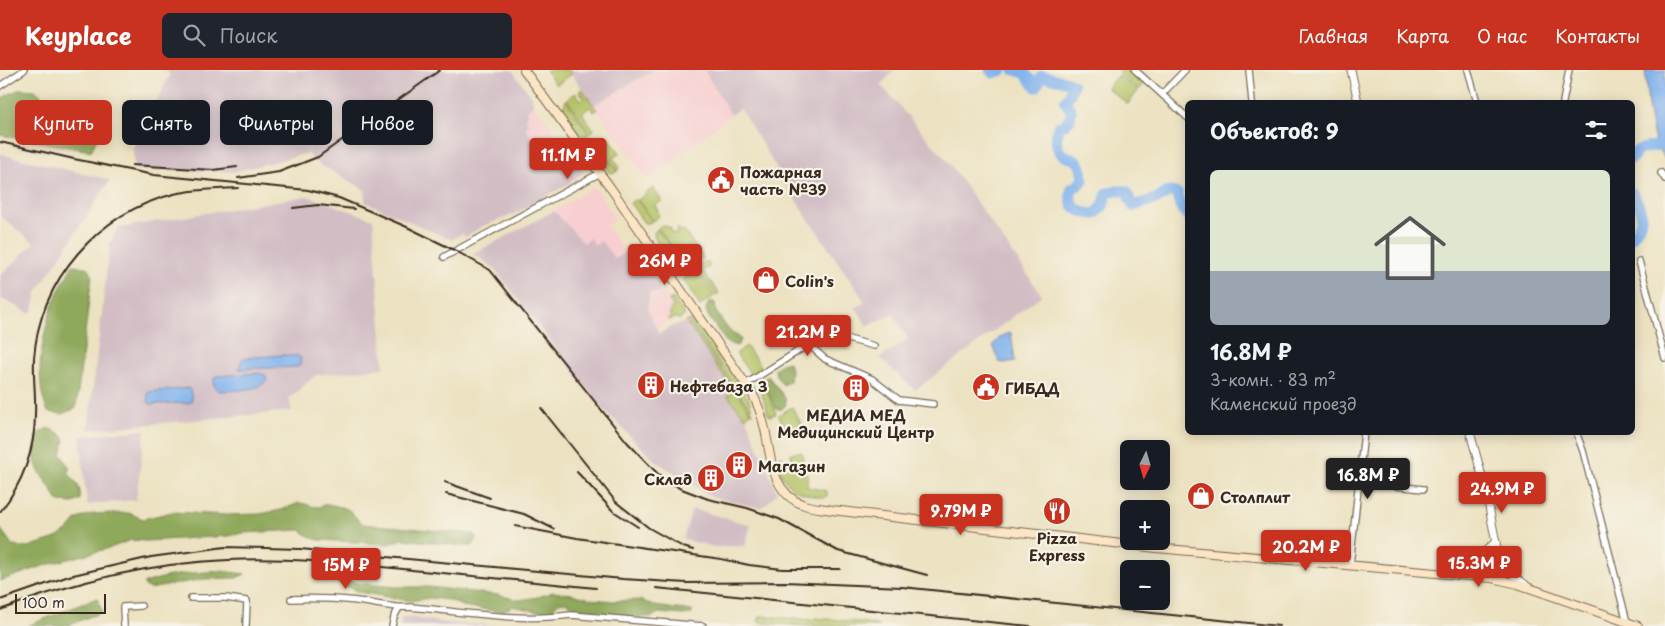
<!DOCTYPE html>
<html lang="ru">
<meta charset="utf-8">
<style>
body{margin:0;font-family:"Playpen Sans",sans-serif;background:#20242c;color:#f1f3f6;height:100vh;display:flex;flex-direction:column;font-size:19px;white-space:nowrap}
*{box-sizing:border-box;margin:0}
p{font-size:16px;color:#9ea1a6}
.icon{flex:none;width:28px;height:28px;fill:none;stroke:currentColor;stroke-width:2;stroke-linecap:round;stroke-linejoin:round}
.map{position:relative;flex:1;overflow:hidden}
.side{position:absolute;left:1185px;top:30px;width:450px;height:335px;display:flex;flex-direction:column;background:#171b24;border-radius:8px;box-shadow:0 2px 12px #0003}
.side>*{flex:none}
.banner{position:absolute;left:15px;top:30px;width:475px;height:45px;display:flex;gap:10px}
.needle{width:32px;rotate:185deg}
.controls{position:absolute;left:1120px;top:370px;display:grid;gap:10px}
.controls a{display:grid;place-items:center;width:50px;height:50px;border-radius:8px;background:#171b24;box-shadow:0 2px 12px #0003;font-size:25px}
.scale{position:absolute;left:15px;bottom:12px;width:91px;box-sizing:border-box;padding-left:5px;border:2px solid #3b2a1e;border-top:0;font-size:14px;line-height:18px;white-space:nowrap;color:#3b2a1e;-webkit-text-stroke:4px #f7f3e8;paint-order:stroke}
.price{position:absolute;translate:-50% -42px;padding:0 11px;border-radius:5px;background:#c8321e;color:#fff;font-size:16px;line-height:32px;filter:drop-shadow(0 1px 2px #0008)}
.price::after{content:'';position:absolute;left:50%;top:30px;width:15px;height:11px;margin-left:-8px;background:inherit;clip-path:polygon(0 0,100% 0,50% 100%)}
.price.current{background:#222;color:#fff}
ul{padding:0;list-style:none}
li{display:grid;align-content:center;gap:10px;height:265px;padding:0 25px}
li span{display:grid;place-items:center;height:155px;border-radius:8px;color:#555}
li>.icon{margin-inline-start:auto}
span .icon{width:90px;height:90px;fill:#fffc;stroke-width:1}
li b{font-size:21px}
h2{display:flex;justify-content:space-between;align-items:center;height:60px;padding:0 25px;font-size:21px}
.chip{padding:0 18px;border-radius:8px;background:#171b24;box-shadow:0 2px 12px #0003;font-size:18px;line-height:45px}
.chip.current{background:#c8321e;color:#fff}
header{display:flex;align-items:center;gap:30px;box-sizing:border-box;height:70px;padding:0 25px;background:#c8321e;color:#fff}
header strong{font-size:24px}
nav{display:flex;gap:28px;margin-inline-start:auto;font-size:18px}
.search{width:350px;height:45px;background:#20242c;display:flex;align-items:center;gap:12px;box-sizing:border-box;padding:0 18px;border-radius:8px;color:#9ea1a6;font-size:19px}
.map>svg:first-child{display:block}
.built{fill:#f7cfd0}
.industrial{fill:#d2bdc5}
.green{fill:#b4c366;stroke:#787642}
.forest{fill:#8fa95b;stroke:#656a3c}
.water{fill:#82b3ed;stroke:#5e6e86}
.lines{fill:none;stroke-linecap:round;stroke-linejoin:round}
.river{stroke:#82b3ed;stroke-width:11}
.minor-casing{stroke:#796a57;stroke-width:8}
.tertiary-casing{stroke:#796a57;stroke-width:9}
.secondary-casing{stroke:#796a57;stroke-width:10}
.minor{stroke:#fff;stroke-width:5.5}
.tertiary{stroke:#fff;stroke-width:7}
.secondary{stroke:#fce5c4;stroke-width:8}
.rail{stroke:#3b2a1e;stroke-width:2}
.labels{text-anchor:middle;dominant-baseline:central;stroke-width:4.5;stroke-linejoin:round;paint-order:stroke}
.poi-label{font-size:15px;font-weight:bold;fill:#3b2a1e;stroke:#f7f3e8;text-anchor:start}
</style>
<header>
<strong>Keyplace</strong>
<div class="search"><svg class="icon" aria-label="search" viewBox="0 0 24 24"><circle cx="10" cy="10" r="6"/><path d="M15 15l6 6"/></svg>Поиск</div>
<nav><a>Главная</a><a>Карта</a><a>О нас</a><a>Контакты</a></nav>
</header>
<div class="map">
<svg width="1665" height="556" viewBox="0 0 1665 556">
<rect width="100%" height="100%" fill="#f7f3e8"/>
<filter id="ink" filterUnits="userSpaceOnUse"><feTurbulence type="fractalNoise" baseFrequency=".02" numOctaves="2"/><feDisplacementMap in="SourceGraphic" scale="10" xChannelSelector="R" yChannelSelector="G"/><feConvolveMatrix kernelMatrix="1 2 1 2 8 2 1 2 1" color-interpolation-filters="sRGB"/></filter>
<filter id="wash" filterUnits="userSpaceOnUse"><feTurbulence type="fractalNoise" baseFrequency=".0096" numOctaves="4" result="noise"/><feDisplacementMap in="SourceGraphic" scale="20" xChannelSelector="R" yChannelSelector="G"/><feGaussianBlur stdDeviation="1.12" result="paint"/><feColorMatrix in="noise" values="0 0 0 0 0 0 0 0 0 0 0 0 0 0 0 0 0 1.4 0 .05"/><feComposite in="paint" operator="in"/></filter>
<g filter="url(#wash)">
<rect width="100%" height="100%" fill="#ece2c1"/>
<g class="built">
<path d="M654 0H704L731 45 673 90 674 93 665 98 664 97 647 110 594 35Z"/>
<path d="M533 35 541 43 570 84 562 89 545 86 525 58 527 40Z"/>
<path d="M592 118 596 119 616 149 606 156 625 182 615 190 595 175 584 174 554 141Z"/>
<path d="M664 221 673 236 671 238 669 250 656 259 647 239 650 222Z"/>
</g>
<g class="industrial">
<path d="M165 0H512L533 29V35L527 40 526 51 529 55 525 58 545 86 548 84 550 87 562 89 570 84 583 103 573 110 572 112 514 144 481 157 465 167 462 163 452 170 365 132V120L321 95 312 89 308 83 233 102 134 99 133 77 170 5Z"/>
<path d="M569 0H654L594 35Z"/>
<path d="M704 0H894L881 15 949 93 1042 225 915 320 880 288 908 269 893 244 867 256 856 238 865 232 799 135 740 38 731 45Z"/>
<path d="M0 84 110 110 37 222 33 241 29 243 0 228V206L34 173 0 146Z"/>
<path d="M307 126 373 149 384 298 316 305 289 329 292 341 88 360 110 173 118 158Z"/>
<path d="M554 141 584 173 590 168 595 175 601 171 615 189 633 176 659 212V223L650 222 647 239 659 264 672 256 686 252 734 320 728 326 746 348 777 423 765 435 761 438 712 427 654 390 602 338 493 197 473 184Z"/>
<path d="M145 360 136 430 87 435 80 366Z"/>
<path d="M692 439 751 455 745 476 714 477 683 469Z"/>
<path d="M402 546 448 553 481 555 483 553 484 555 504 556H400Z"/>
</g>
<g class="green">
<path d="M546 0H569L572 4 556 15Z"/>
<path d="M1122 0H1129L1145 13 1139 20 1119 3Z"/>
<path d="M1118 5 1138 21 1128 34 1107 18Z"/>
<path d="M582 19 597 40 594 42 590 37 582 43 594 60 590 63 567 29 576 23 581 30 584 28 579 21Z"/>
<path d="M566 30 589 64 583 68 564 42 563 37Z"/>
<path d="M597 67 602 73 609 68 620 83 613 88 619 96 618 101 594 69Z"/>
<path d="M593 70 617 102 610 103 590 78 591 72Z"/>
<path d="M653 118 662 131 655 135 659 144 658 147 652 151 638 130Z"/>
<path d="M636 129 652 151 649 153H644L630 133Z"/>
<path d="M662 155 671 158V163L676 164 678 158 681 161 683 160 704 188 692 196H686L658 158Z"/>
<path d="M657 159 686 196 691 197 682 204H680L655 169 654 163Z"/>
<path d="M706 191 710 196 703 201 719 223 716 225 696 198Z"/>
<path d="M695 199 714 226 700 236 683 209Z"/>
<path d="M673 228 685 245 680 249 675 248 669 250 671 238 673 236 669 230Z"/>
<path d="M694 247 743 320 749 329 753 344 690 250Z"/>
<path d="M688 250 751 343 746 348 728 326 733 320 686 252Z"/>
<path d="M746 276 762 297 751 305 736 284Z"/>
<path d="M762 308 776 344 769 346 758 312 759 310Z"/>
<path d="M792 337 803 357 785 360 779 345Z"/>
<path d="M801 382 803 385 801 403 808 404 807 417 827 421V426L825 428C800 425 779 417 778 388L781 385 787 394 792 392 791 383Z"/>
<path d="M761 546 813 550 815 548 862 552 879 556H807L763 553 758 551Z"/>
</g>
<g class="forest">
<path d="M20 19 35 20 58 41 97 69 91 81 0 65V31L5 26Z"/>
<path d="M73 195 89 198 92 205 76 338 62 344 48 342C33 309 42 263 55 229 59 218 67 206 73 195Z"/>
<path d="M712 231 715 233 716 242C721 248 722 251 726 256 730 263 738 263 741 270L737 276 727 273 708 246 706 239 708 234Z"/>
<path d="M789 292 791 300 790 311 783 315 776 306 775 299 781 294Z"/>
<path d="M768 306 785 328 786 335 782 339H776L768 322 765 308Z"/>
<path d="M48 358 61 364 65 370 61 384 69 397V404C76 413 82 418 80 430L73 433 59 432C55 428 54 423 51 419 35 397 31 391 38 363Z"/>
<path d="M299 433C306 433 311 437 318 437 321 437 323 435 326 434 330 434 346 438 349 440 354 444 357 450 363 454L475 464 476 471 472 476H465L402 469 389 474 319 470 312 468 300 460 243 463 229 466 146 471 131 470 110 478 46 495 0 511V458L13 476 28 477 56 468 68 460 77 449 93 444 129 443 143 449 172 442 225 445 260 444 281 440Z"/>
<path d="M220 501 245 504 236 508 204 509 149 519 143 514C167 504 194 503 220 501Z"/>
<path d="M341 509 358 513 395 517H429L498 525 519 530 538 527 553 522 572 524 591 529 614 531 641 530 655 536 692 541V544L683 545 658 543 652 547H638L575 538 567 532H559L551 542 535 541 513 536 501 542 462 536 449 530 430 528 410 531 359 522 337 512Z"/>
<path d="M97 528 102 542 66 556H27Z"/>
</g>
<g class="water">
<path d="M1645 0H1665V89L1655 73 1648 36Z"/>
<path d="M1011 263 1015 291 1004 293 999 292 993 275C998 269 1003 264 1011 263Z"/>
<path d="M283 285 298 286 301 288 300 295 297 297 239 299 242 289 245 288Z"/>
<path d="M258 303 265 305 267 309C261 322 231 320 219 321L214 316V309L216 306Z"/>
<path d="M189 318C191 323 193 326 191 332L188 333 151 334 148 332V322Z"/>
</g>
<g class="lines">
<g class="river">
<path d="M990 0 993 3 1002 0"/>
<path d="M1014 0 1025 3 1036 17 1042 6 1065 11 1073 15 1070 24 1065 32 1071 40 1070 49 1065 54 1058 57C1056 67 1054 80 1065 86 1069 88 1074 88 1077 91 1082 95 1082 104 1083 110L1077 116 1072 118C1067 137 1078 143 1095 144L1103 136 1107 123 1116 121H1126L1133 136 1159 128 1169 121 1178 124 1180 136 1188 146"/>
<path d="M1632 89 1638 80 1665 73"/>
<path d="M1632 123C1643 141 1646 149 1632 167"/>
</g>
</g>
</g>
<g filter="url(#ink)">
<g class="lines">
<g class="minor-casing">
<g id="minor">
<path d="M1135 0 1188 48"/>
<path d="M1249 0 1252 32"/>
<path d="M1468 0 1477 32"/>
<path d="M0 16 24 0"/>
<path d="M1162 24 1185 0"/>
<path d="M1563 32 1569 0"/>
<path d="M1661 103 1665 109"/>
<path d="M444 187 600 103"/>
<path d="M1639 191 1665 288"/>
<path d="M808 274 825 289 872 309 899 330 933 334"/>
<path d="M746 314 814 271 848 269 874 276"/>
<path d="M1576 362 1583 381 1627 552"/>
<path d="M1359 412 1423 419"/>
<path d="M1350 495 1364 362"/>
<path d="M191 528H226L247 531 246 556"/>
<path d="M291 529C313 528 335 529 357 531 375 533 393 539 411 537 464 542 518 552 571 545L703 556"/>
<path d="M124 556 123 537 141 536"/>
<path d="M392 556 394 547 399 538"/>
</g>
</g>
<g class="tertiary-casing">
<g id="tertiary">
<path d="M1351 0 1358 32"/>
<path d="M1470 362 1486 421 1503 510"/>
<path d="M1501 487 1512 504 1527 516"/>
<path d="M1458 505 1496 472"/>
</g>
</g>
<g class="secondary-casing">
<path id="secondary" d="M524 0 610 117 752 323C758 334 762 346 765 359 771 386 771 422 802 434 811 438 822 438 832 440L1156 478 1492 508 1518 514 1638 556"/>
</g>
<use href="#minor" class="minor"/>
<use href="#tertiary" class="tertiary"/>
<use href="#secondary" class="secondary"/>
<g class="rail">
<path d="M0 72 74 89 154 105 308 120 339 128 407 157 456 181 490 200 627 372 657 403 679 418 708 429 747 438 779 449 838 481 927 505"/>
<path d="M132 95 213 100 237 97"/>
<path d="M238 108 279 102 318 87 440 0"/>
<path d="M293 138 318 135 354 139"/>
<path d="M541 338 616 432 649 458 683 477 693 480"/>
<path d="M577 402 613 441 638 457"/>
<path d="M445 412 490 428"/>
<path d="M446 424 524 444 554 459"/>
<path d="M0 442C22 414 35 381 35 344 36 326 33 307 34 288 40 209 98 143 174 124 195 119 217 119 238 118"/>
<path d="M515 456 577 468 721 489 749 495 782 499H840"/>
<path d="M656 518 1030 556"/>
<path d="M0 530 69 506 151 487 225 477 300 479 623 509 687 513 785 512 902 517 1279 556"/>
<path d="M0 540C73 512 150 493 228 490 290 487 351 494 412 500 474 506 535 512 596 518"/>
</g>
</g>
</g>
<defs>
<g id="civic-disc" transform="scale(1.4375)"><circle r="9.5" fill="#c8321e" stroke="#f7f3e8"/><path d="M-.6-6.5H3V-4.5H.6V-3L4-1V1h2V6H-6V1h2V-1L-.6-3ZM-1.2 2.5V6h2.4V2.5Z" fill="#fff"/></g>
<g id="shop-disc" transform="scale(1.4375)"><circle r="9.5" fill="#c8321e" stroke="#f7f3e8"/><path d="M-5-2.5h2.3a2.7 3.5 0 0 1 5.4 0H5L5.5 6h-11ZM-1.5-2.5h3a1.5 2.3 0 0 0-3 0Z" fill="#fff"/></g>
<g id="building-disc" transform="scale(1.4375)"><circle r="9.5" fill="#c8321e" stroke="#f7f3e8"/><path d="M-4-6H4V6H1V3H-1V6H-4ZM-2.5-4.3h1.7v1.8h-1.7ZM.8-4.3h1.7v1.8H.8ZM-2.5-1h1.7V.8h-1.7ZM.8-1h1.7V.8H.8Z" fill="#fff"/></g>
<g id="restaurant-disc" transform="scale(1.4375)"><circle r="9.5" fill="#c8321e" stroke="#f7f3e8"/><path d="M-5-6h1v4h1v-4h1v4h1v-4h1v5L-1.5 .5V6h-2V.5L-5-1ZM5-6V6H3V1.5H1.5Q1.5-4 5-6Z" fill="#fff"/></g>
</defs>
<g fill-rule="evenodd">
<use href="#civic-disc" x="721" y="110"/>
<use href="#shop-disc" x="766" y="210"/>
<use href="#building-disc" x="651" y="315"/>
<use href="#civic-disc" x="986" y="317"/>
<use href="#building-disc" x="856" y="318"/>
<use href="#building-disc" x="739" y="395"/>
<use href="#building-disc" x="711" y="408"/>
<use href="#shop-disc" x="1201" y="426"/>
<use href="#restaurant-disc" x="1057" y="441"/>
</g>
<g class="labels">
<g class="poi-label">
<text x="740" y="101">Пожарная<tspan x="740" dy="17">часть №39</tspan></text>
<text x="785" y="210">Colin's</text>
<text x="670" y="315">Нефтебаза 3</text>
<text x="1005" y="317">ГИБДД</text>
<text x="856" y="344" text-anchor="middle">МЕДИА МЕД<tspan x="856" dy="17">Медицинский Центр</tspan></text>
<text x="758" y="395">Магазин</text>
<text x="692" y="408" text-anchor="end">Склад</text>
<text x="1220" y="426">Столплит</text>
<text x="1057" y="467" text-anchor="middle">Pizza<tspan x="1057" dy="17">Express</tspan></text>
</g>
</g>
</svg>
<div class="controls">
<a><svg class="needle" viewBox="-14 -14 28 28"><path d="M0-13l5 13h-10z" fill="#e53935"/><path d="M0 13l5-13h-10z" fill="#9ea1a6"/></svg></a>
<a>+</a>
<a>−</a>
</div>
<div class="scale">100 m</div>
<b class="price" style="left:568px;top:110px">11.1M ₽</b>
<b class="price" style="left:665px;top:216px">26M ₽</b>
<b class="price" style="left:808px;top:287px">21.2M ₽</b>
<b class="price current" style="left:1368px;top:430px">16.8M ₽</b>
<b class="price" style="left:1502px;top:444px">24.9M ₽</b>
<b class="price" style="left:961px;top:466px">9.79M ₽</b>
<b class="price" style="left:1306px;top:502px">20.2M ₽</b>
<b class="price" style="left:1479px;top:518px">15.3M ₽</b>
<b class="price" style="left:346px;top:520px">15M ₽</b>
<div class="banner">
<a class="chip current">Купить</a>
<a class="chip">Снять</a>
<a class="chip">Фильтры</a>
<a class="chip">Новое</a>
</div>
<section class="side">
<h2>Объектов: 9<svg class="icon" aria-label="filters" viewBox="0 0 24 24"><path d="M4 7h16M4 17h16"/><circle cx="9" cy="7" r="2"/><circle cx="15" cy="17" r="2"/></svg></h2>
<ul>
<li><span style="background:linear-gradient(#dfe7d0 65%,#9aa5b1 0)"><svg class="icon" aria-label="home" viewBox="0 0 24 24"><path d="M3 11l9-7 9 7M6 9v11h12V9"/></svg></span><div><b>16.8M ₽</b><p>3-комн. · 83 m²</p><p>Каменский проезд</p></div></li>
</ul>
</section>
</div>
